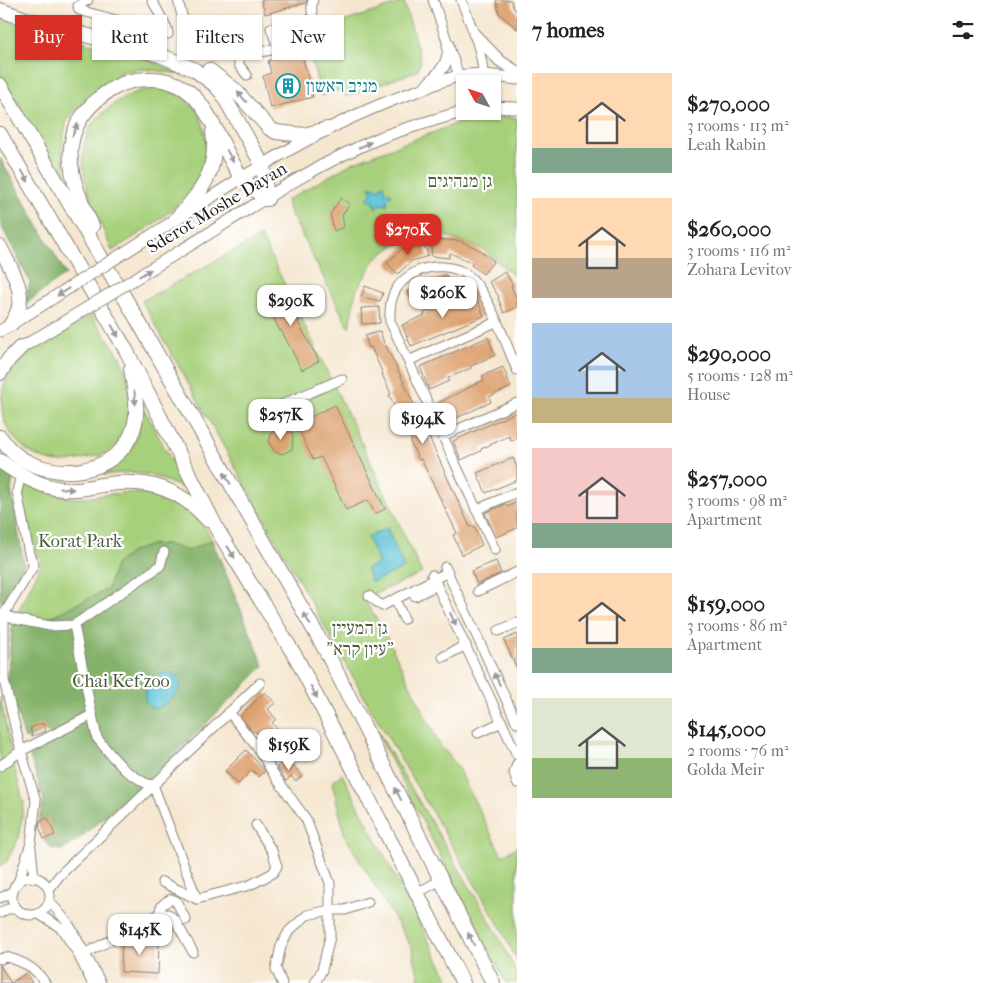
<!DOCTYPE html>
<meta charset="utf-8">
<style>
body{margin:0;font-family:"IM FELL French Canon","Frank Ruhl Libre",serif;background:#f2f2f2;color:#222;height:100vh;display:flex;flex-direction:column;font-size:19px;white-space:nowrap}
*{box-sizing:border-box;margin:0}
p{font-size:16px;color:#767676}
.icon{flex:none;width:28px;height:28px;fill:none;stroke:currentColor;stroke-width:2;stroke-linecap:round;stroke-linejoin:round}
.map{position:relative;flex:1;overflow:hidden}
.details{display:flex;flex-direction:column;background:#fff;width:475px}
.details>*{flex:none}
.top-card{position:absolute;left:15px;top:15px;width:426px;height:45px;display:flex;gap:10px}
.needle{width:32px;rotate:310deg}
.controls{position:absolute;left:456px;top:75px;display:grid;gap:10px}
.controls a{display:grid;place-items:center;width:45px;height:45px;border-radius:0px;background:#fff;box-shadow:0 1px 4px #0004;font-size:25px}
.price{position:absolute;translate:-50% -42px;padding:0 11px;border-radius:10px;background:#fff;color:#222;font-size:16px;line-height:32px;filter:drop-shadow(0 1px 2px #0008)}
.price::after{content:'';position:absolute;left:50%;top:30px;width:15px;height:11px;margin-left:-8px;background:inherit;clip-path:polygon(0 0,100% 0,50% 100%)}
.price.active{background:#d93025;color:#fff}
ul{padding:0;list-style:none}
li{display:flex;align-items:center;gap:15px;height:125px;padding:0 15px}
li span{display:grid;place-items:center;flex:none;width:140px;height:100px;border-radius:0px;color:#555}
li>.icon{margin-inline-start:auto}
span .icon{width:60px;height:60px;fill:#fffc;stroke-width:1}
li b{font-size:21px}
h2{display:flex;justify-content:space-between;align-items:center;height:60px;padding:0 15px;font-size:21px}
.chip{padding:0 18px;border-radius:0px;background:#fff;box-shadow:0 1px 4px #0004;font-size:18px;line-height:45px}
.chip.active{background:#d93025;color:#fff}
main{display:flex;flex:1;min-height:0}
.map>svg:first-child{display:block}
.green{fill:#a7d07b;stroke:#62764c}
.forest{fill:#85b26b;stroke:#506744}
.water{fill:#58c0d5;stroke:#3a6e78}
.building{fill:#dc9e6b}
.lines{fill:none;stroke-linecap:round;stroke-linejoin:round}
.minor-casing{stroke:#888176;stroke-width:11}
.major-casing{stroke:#888176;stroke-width:13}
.highway-casing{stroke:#888176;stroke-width:16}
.minor{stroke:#fff;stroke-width:9}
.major{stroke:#fff;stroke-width:11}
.highway{stroke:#fff;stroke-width:14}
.major-bridge-casing{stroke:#888176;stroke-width:13;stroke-linecap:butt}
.major-bridge{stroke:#fff;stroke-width:11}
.oneway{fill:#999}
.labels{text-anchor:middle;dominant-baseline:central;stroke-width:4.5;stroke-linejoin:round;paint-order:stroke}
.culture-label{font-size:18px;fill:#0d838f;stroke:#fff;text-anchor:start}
.park-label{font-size:18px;fill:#4d5b3d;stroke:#fff}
.street-label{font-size:18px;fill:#1c1c1c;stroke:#fff}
</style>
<main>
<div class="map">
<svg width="517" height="983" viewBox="0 0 517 983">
<rect width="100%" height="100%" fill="#fff"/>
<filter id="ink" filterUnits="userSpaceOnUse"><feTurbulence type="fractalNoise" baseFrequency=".02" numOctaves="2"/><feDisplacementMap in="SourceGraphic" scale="10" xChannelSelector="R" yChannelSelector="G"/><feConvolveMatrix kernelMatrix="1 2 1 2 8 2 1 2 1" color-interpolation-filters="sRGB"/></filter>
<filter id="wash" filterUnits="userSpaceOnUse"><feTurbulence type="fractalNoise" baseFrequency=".0096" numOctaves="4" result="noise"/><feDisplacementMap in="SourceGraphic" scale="20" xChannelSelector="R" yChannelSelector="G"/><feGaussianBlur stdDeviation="1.12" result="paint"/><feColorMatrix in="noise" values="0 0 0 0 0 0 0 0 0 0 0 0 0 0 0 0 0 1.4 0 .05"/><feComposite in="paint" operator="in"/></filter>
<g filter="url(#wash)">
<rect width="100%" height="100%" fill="#f5e6cf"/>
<g class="green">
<path d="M404 2 421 61 417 71 346 97 343 89 321 96 311 58 334 51 328 27Z"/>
<path d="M0 18 149 60 180 74 144 69 124 71 86 97 67 120 62 144 67 187 0 73Z"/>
<path d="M158 88C171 92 183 95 192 105 217 132 204 179 180 202 160 222 135 236 112 251 98 215 71 169 89 130 92 122 100 115 107 110 122 96 137 90 158 88Z"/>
<path d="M477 116 517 118V283L514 276 483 249 437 233 407 237 376 258 356 291 349 328 289 210 287 200 354 162Z"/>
<path d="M261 236 358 435 422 573 363 599 381 625 438 742 457 766 502 856 517 847V961L502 930 371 709 142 301Z"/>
<path d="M91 315C102 332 119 350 125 370 132 394 133 436 109 451 102 456 91 457 83 459 73 461 63 463 53 461 28 457 6 436 2 411 0 393 5 375 17 362 35 342 67 328 91 315Z"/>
<path d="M142 405 186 489 151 475 131 472 103 475C134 451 138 444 142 405Z"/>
<path d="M24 482C41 490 57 497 76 498 87 499 99 495 111 494 153 490 192 497 212 540L188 551 166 544 151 545 115 565 108 589 46 619 17 614 41 565C34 541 19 507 24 482Z"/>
<path d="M0 697 14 766 24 804 19 837 7 861 0 866Z"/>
<path d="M367 713 498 935 517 974V983H506Z"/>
<path d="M342 774 441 965 451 983H420L412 948 345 836 332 782Z"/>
</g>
<g class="forest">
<path d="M0 158 66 274 25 304 30 282 0 223Z"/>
<path d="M0 469 13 477 11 490 24 565 4 600 0 602Z"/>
<path d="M212 540 264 666 150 779 70 846 60 850 51 848 46 843 38 822 44 800 30 756 53 742 47 731 25 739 7 680 12 628 17 614 46 619 108 589 115 565 131 552 151 545 166 544 188 551Z"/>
</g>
<g class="water">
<path d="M384 184 385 191 392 194 387 199 388 206 381 204 376 209 374 202 366 199 372 193 370 186 378 189Z"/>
<path d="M387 528 404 568 372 582 366 569 379 563 367 537Z"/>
<path d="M169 672 175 675 181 681 178 692C172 697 163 707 156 708 142 708 143 691 149 684 154 677 161 673 169 672Z"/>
</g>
<g id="blocks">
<g class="building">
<path d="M261 0H307L306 3 265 14Z"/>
<path d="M496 0H511L513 7 517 12V29L499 13Z"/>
<path d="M301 51 313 97 270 108 263 76 271 73 268 61Z"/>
<path d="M341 198 350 204 342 215 344 227 334 231 330 214Z"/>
<path d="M433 239 460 241 478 249 494 261 483 274 471 265 473 263 450 253 449 258 431 256Z"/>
<path d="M423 240 428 256 411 261 398 274 387 263 405 246Z"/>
<path d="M505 272 513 285 511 286 517 300V307L504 313 498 298 499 297 489 282Z"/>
<path d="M446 275 451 288 413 304 407 291Z"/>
<path d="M283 286 299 321 298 322 319 361 302 370 281 330 280 331 263 296Z"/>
<path d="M365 286 383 293 380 301 361 297Z"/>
<path d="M474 292 484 316 411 346 402 325 425 315 424 313 467 295 465 298Z"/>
<path d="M379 307 380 323 362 324 361 308Z"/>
<path d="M380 331 385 346H386L406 387 470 527 474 526 482 545 462 555 453 535 457 533 421 459 419 460 410 442 412 441 389 395 391 394 382 374H383L371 347 369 348 365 336Z"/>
<path d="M488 337 495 355 471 366V368L448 378 449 381 429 390 420 367Z"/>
<path d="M503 367 511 387 489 397 491 402 446 423 438 403 484 380 482 376Z"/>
<path d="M335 405 385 509 375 514 368 500 346 510 321 457 313 460 296 424Z"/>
<path d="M517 412V439L511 441 509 436 481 449V451L461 460 453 441Z"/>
<path d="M280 428 293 433 292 449 283 454 275 452 269 443 271 433Z"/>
<path d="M513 458 517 467V480L486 493 477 473Z"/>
<path d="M517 502V528L496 537 485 513 506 504 507 507Z"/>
<path d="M496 561 501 573 477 584 471 571Z"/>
<path d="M517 634V669L504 640Z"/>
<path d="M265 692 275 703 268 709 276 719 272 723 277 728 264 740 255 731 253 732 240 716Z"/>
<path d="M43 723 46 731 32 736 30 728Z"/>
<path d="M246 750 265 771 259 777 252 770 238 784 225 771Z"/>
<path d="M287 758 302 776 296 781 291 776 286 781 277 767Z"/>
<path d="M48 818 55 835 44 839 39 826 40 821Z"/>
<path d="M128 938 159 939 158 974 121 972 122 941Z"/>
<path d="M0 965 11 983H0Z"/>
<path d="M26 973 32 983H11Z"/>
</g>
</g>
</g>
<g filter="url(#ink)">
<use href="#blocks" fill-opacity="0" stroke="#888176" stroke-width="1"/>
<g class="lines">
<g class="minor-casing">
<g id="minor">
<path d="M88 0 78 6 79 10 168 34 167 28 152 0"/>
<path d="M178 0C180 7 181 16 185 22 206 54 248 58 282 47 291 43 302 41 308 32 319 19 308 12 313 0"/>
<path d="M433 0 459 76 465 85"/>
<path d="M461 0C470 22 487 61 482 84"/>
<path d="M313 27 318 48"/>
<path d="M271 28 278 48"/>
<path d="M238 52 239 65 247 75"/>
<path d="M408 361 496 322"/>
<path d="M281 405 342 379"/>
<path d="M443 436 517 403"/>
<path d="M476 510 517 492"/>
<path d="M495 550 390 321C389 299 394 284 414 273 430 264 457 264 471 278 489 295 507 346 517 370"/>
<path d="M445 567 517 723"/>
<path d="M432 575 517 755"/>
<path d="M478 591 517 572"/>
<path d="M369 596 382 606 448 572"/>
<path d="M415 596 437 585"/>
<path d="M395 599 404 619"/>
<path d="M0 615 4 614 15 619 50 626 74 625 160 566 164 552"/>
<path d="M498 631 517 623"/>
<path d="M443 657 466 645"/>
<path d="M229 712 257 747 277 779 306 819 330 883V937L322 970 315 983"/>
<path d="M92 715 97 738 111 755 125 770 145 783 153 785 197 899 250 885 273 873 277 866 272 851 256 825"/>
<path d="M478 733 502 722"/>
<path d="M517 764 514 773 517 783"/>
<path d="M0 766 21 751 92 715 74 625"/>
<path d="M31 848 34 878"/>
<circle cx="31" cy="896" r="19"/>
<path d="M162 882 197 899"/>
<path d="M18 883 31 843 36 801 21 751 4 680V614L34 565 29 554 17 491 21 475"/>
<path d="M49 889 60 875 260 683"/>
<path d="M417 893 441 880"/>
<path d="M0 898 13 892"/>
<path d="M50 902 68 923 101 983"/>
<path d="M0 913 7 909H17"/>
<path d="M39 914 61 928 77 952 92 983"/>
<path d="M160 914C159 906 164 903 171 899L176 901 186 920"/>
<path d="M86 953 160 914H168L175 920 193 952"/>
<path d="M0 959 6 957C22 961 37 969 45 983"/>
<path d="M282 983 276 969 281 946 289 931 307 915 330 910H345L368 902"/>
</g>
</g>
<g class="major-casing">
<g id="major">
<path d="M474 34 500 61 517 72"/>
<path d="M426 86C439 73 451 63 448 44"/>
<path d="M492 107 517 108"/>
<path d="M163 228C243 176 326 122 417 91 431 86 446 78 460 76 479 72 499 77 517 79"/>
<path d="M177 253C243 213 309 167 382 137 409 127 437 119 465 111"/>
<path d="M0 331 42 305"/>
<path d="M14 352 59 325"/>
</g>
</g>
<g class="highway-casing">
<g id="highway">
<path d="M0 10 29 20 160 55 195 70 215 85 222 93 263 166 267 199"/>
<path d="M209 70 234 89 269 128 276 132 304 135 327 129"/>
<path d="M0 85 129 305 325 649 493 983"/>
<path d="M0 134 126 350 218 531 297 659 463 983"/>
<path d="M176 219C202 192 219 169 213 131"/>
<path d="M92 226C76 192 59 152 81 118 93 100 115 83 137 80 205 70 211 132 241 177 247 185 259 192 267 199"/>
<path d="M0 247C13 273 31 296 11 324"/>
<path d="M0 373 9 359 21 347"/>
<path d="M0 437C4 443 9 449 15 454 50 482 117 477 133 430 140 411 134 388 131 369"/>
<path d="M0 461C18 474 40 487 62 489 78 491 93 486 108 484 149 479 180 489 208 520"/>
</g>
</g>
<use href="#minor" class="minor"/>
<use href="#major" class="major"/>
<use href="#highway" class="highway"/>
<g class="major-bridge-casing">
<g id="major-bridge">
<path d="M42 305 163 228"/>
<path d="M59 325 177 253"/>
</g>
</g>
<use href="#major-bridge" class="major-bridge"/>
</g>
<defs><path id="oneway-solid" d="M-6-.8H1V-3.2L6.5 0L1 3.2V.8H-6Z" transform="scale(1.25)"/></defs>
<g class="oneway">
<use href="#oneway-solid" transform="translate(242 97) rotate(-133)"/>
<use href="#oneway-solid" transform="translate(75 130) rotate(-66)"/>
<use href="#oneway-solid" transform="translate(365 145) rotate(-25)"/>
<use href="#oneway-solid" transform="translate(230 156) rotate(62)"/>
<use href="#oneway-solid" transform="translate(25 176) rotate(60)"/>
<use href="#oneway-solid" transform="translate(145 273) rotate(-31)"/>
<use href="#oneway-solid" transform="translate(63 292) rotate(147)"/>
<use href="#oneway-solid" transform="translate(115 331) rotate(60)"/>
<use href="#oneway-solid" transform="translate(135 398) rotate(85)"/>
<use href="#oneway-solid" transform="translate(227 478) rotate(-120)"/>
<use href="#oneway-solid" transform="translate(67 489) rotate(3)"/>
<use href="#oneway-solid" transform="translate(231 552) rotate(58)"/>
<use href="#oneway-solid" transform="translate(307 619) rotate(-120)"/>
<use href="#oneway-solid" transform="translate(453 619) rotate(65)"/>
<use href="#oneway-solid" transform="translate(497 679) rotate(-115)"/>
<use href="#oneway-solid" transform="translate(314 692) rotate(63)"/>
<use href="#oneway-solid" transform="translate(398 794) rotate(-117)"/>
<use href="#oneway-solid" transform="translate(471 939) rotate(-117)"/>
</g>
</g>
<defs>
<g id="building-ring" transform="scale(1.25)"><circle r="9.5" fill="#fff" stroke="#0f9aa8" stroke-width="1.5"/><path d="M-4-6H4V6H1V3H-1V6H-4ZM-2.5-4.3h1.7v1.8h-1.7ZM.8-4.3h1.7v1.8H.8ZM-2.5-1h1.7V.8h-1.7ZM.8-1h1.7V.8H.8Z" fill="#0f9aa8"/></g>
</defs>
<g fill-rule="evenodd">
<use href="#building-ring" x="288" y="86"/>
</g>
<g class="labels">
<g class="culture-label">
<text x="306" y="86">מניב ראשון</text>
</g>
<g class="park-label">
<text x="460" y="181">גן מנהיגים</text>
<text x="80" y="541">Korat Park</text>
<text x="360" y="628">גן המעיין<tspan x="360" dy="21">"עיון קרא"</tspan></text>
<text x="121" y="681">Chai Kef zoo</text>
</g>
<g class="street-label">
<text transform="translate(217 208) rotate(-31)">Sderot Moshe Dayan</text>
</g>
</g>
</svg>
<div class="controls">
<a><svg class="needle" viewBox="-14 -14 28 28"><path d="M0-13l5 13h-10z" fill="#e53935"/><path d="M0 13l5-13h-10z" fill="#767676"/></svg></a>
</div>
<b class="price active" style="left:408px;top:256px">$270K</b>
<b class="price" style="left:443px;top:319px">$260K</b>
<b class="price" style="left:291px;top:327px">$290K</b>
<b class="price" style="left:281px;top:441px">$257K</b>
<b class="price" style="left:423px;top:445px">$194K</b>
<b class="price" style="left:289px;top:771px">$159K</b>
<b class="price" style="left:140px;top:956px">$145K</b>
<div class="top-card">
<a class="chip active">Buy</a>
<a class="chip">Rent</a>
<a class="chip">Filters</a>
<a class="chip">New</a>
</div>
</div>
<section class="details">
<h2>7 homes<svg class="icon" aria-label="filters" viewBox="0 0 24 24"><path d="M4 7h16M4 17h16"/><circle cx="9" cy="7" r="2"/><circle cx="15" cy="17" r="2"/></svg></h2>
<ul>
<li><span style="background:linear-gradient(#ffd9b3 75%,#7fa58c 0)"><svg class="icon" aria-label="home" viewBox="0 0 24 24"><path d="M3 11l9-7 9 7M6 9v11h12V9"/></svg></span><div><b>$270,000</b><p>3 rooms · 113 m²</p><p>Leah Rabin</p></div></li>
<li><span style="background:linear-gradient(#ffd9b3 60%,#b9a48a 0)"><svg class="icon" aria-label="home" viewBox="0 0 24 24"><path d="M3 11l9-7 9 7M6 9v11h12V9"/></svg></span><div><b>$260,000</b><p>3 rooms · 116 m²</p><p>Zohara Levitov</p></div></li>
<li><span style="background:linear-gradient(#a9c7e8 75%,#c2b280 0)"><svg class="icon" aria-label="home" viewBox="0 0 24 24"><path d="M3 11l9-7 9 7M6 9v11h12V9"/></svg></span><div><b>$290,000</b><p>5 rooms · 128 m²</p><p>House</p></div></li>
<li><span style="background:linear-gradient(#f6c9c9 75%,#7fa58c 0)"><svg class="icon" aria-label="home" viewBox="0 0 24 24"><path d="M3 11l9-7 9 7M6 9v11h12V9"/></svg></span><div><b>$257,000</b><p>3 rooms · 98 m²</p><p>Apartment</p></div></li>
<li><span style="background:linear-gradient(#ffd9b3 75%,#7fa58c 0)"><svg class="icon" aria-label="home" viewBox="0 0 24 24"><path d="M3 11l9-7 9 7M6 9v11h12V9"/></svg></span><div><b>$159,000</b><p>3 rooms · 86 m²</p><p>Apartment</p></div></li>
<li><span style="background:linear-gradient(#dfe7d0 60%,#8fb573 0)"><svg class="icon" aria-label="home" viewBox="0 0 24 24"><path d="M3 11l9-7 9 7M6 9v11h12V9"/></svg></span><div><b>$145,000</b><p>2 rooms · 76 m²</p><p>Golda Meir</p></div></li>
</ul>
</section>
</main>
